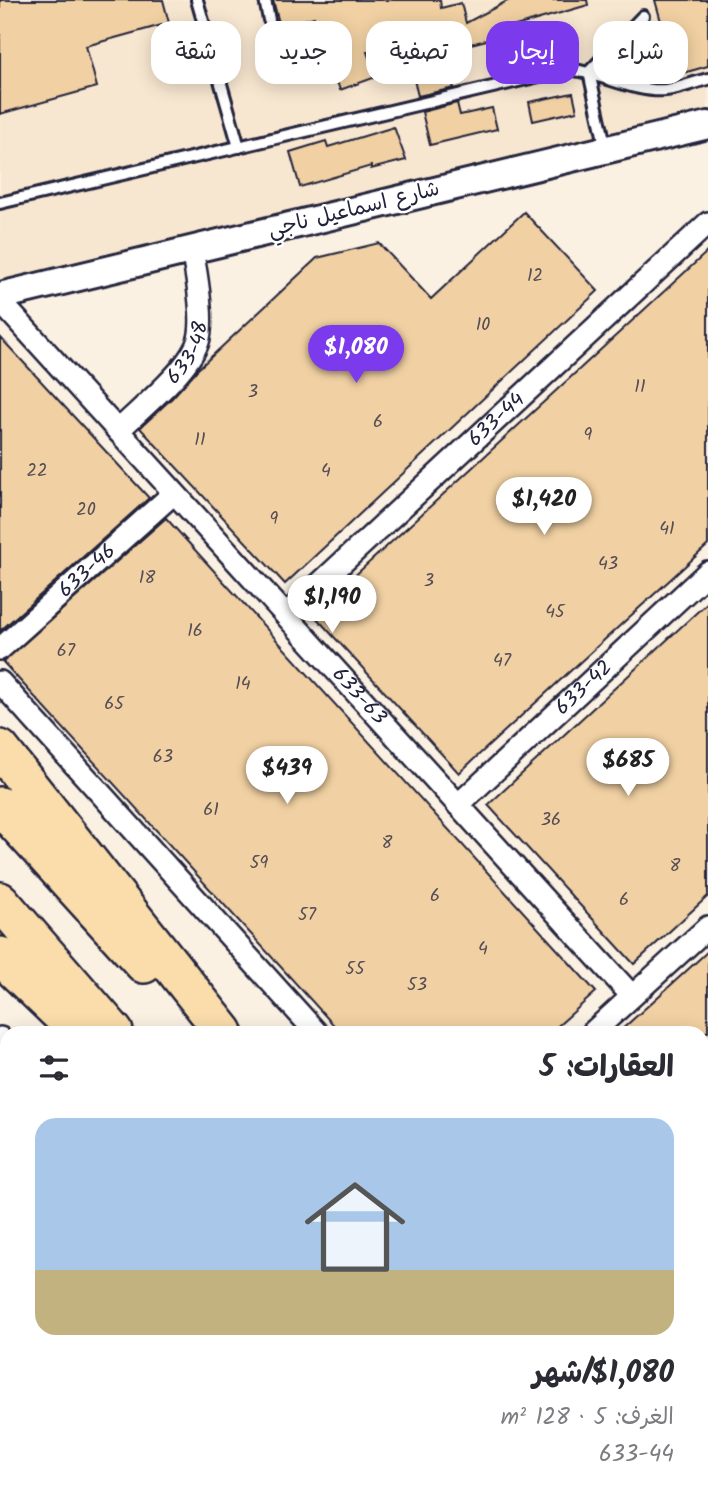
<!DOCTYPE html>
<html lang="ar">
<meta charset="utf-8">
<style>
body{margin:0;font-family:Kalam,"Playpen Sans Arabic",sans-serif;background:#f2f2f3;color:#2b2b33;direction:rtl;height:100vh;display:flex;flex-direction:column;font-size:26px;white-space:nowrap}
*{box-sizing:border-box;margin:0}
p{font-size:23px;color:#7c7c81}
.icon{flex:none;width:38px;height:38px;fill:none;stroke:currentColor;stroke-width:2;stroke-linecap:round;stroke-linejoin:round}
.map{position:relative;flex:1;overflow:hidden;direction:ltr}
.panel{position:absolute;left:0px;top:1026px;width:709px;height:471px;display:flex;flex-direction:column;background:#fff;border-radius:21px 21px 0 0;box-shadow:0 4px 18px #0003;direction:rtl}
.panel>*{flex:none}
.guide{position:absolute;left:21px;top:21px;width:667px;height:63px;direction:rtl;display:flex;gap:14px}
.price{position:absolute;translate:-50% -60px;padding:0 16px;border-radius:24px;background:#fff;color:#222;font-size:23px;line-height:46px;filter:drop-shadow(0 2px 4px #0008)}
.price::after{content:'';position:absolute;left:50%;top:42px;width:21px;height:16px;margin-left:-10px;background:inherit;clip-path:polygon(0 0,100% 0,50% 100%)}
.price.selected{background:#7c3aed;color:#fff}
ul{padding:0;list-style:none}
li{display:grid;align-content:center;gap:14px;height:371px;padding:0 35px}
li span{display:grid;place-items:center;height:217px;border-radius:21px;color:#555}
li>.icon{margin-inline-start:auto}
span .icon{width:126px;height:126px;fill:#fffc;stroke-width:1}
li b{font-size:30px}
h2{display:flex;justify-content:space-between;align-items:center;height:84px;padding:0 35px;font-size:30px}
.chip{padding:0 24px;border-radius:21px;background:#fff;box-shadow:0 4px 18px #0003;font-size:24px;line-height:63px}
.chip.selected{background:#7c3aed;color:#fff}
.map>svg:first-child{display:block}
.built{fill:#f8e7d0}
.building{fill:#f1d1a3;stroke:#22223b;stroke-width:2}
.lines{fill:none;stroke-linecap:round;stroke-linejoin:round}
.service-casing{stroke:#22223b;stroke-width:16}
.minor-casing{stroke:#22223b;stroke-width:26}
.tertiary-casing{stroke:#22223b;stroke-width:32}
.motorway-casing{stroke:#22223b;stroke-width:42}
.service{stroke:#fff;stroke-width:10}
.minor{stroke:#fff;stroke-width:21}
.tertiary{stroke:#fff;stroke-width:26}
.motorway{stroke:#faddab;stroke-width:37}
.labels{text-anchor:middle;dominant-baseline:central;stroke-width:5;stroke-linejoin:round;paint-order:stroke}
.number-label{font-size:18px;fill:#564e55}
.street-label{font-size:21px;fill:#22223b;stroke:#fff}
</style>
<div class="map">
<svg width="708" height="1495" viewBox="0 0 708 1495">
<rect width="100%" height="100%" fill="#fbf1e3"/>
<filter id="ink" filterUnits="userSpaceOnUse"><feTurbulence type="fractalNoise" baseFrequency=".0143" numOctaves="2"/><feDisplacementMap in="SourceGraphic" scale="14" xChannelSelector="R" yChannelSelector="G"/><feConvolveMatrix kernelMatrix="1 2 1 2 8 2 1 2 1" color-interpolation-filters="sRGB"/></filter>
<g filter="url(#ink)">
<path class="built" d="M0 0H708V114L0 285Z"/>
<g class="building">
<path d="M0 0H163L169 23 86 46 97 87 0 114Z"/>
<path d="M273 0H440L441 8 461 3 466 23 509 0H587L588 5 512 27 521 60 502 65 494 38 444 51 454 88 418 96 404 40 367 52 376 77 340 90 314 17 280 27Z"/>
<path d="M655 0H708V66L676 75Z"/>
<path d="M573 93 577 111 533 121 529 102Z"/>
<path d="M457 103 460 115 492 108 497 129 430 145 422 112Z"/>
<path d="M394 127 406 160 371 169V166L300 187 290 152 326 141 328 147Z"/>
<path d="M524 212 598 291 285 584 140 428 172 398 197 370 317 258 379 243 431 299Z"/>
<path d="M708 251V545L459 773 313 614Z"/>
<path d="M0 337 149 498 0 631Z"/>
<path d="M166 518 596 992 551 1032H340L3 662Z"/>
<path d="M708 602V896L634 964 488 805Z"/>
<path d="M708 951V1032H619L683 974Z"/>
</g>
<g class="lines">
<g class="service-casing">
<g id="service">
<path d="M197 0 239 147"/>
<path d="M265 0 269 20"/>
<path d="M606 149 589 72 643 16"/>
<path d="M0 203 569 69C600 73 636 93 666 90 679 89 695 82 708 79"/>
</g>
</g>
<g class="minor-casing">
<g id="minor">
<path id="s1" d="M0 301 632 996"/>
<path id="s2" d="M118 431C141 408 187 372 198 342 205 322 196 271 192 250"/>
<path id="s3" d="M286 615 708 223"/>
<path id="s4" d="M0 649 174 493"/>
<path d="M0 682 316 1032"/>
<path id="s5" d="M458 805 708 572"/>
<path d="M593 1032 708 927"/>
<path d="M0 1038 7 1046"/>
<path d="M0 1081 7 1074"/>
<path d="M702 1372 708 1367"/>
<path d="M0 1424 7 1431"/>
<path d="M702 1460 708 1467"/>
<path d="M59 1489 65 1495"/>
<path d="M420 1489 425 1495"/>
<path d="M319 1495 326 1489"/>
</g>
</g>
<g class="tertiary-casing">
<path id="tertiary" d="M0 296 708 125"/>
</g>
<g class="motorway-casing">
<g id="motorway">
<path d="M0 749 224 1032"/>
<path d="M0 806 144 964"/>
<path d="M0 901 114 1032"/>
<path d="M0 956 79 1032"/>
<path d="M516 1489 521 1495"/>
<path d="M627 1489 633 1495"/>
</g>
</g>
<use href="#service" class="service"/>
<use href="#minor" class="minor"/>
<use href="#tertiary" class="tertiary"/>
<use href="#motorway" class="motorway"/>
</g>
</g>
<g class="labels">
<g class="number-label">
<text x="535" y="276">12</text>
<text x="483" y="325">10</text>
<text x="640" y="387">11</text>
<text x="253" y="392">3</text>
<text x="378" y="422">6</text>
<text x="588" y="435">9</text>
<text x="200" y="440">11</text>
<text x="37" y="471">22</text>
<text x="326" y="471">4</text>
<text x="86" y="510">20</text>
<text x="274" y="519">9</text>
<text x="667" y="529">41</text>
<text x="608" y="564">43</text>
<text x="147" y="578">18</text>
<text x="429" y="581">3</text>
<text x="555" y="612">45</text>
<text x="195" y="631">16</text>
<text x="66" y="651">67</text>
<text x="502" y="661">47</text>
<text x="243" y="684">14</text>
<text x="114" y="704">65</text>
<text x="163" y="757">63</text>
<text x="211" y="810">61</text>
<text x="551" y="820">36</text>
<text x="387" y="843">8</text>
<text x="259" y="863">59</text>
<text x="675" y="866">8</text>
<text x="435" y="896">6</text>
<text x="624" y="900">6</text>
<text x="307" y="915">57</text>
<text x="483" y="949">4</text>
<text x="355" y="969">55</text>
<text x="417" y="985">53</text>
</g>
<g class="street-label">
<text transform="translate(354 210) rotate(-14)">شارع اسماعيل ناجي</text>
<text stroke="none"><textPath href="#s2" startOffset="107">633-48</textPath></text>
<text stroke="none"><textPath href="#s3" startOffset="287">633-44</textPath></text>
<text stroke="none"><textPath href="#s4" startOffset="117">633-46</textPath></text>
<text stroke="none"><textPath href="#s5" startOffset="172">633-42</textPath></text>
<text stroke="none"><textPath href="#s1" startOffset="534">633-63</textPath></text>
</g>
</g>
</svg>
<b class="price selected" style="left:356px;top:385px">$1,080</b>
<b class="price" style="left:544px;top:537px">$1,420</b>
<b class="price" style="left:332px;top:635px">$1,190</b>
<b class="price" style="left:628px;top:798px">$685</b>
<b class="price" style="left:287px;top:806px">$439</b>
<div class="guide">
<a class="chip">شراء</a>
<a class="chip selected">إيجار</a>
<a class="chip">تصفية</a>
<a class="chip">جديد</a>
<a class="chip">شقة</a>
</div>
<section class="panel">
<h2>العقارات: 5<svg class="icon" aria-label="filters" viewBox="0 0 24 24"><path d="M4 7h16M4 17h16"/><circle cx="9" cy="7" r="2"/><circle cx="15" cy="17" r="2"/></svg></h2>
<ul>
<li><span style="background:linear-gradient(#a9c7e8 70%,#c2b280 0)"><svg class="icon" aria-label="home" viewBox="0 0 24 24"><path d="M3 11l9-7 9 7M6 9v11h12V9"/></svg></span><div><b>$1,080/شهر</b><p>الغرف: 5 · 128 m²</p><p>633-44</p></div></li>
</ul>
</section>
</div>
